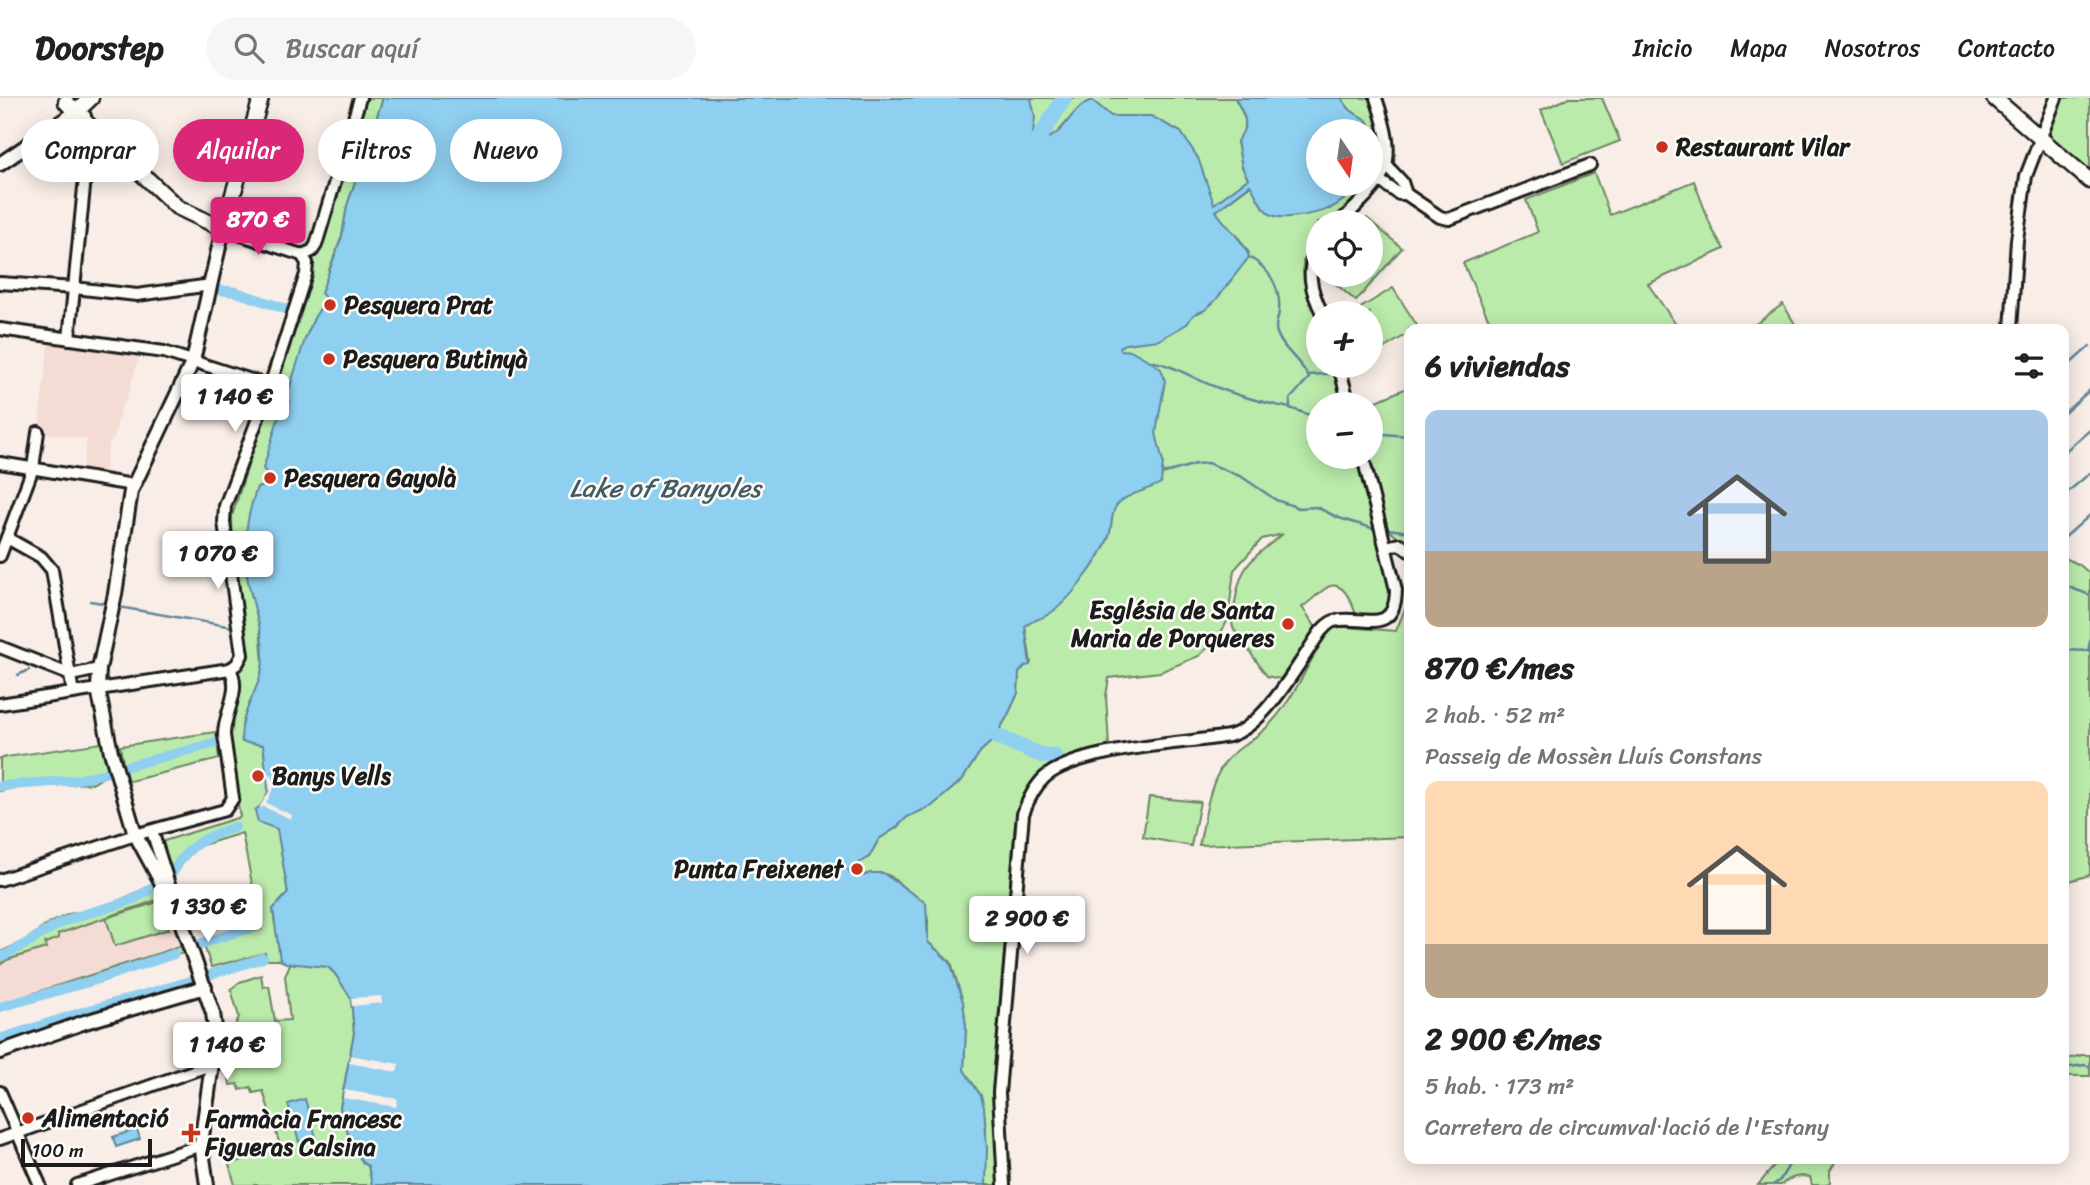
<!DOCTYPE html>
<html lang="es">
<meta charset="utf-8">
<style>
body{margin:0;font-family:Sriracha,sans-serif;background:#f6f6f6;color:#202124;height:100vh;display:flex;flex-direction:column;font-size:26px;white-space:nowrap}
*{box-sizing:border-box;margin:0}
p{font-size:23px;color:#757577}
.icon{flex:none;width:38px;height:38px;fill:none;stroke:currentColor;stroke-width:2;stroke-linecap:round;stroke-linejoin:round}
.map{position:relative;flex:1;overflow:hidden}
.details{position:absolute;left:1404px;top:226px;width:665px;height:840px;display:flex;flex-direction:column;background:#fff;border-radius:14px;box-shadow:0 4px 18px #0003}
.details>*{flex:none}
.guide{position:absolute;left:21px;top:21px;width:665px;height:63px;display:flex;gap:14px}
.needle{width:46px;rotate:167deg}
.fabs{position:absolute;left:1306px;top:21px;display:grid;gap:14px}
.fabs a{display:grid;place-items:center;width:77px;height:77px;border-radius:50%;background:#fff;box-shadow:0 4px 18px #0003;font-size:35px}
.scale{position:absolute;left:21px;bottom:18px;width:131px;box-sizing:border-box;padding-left:7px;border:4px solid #1c1c1c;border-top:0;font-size:19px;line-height:24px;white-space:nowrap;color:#1c1c1c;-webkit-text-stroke:5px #fdfcf7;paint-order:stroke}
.price{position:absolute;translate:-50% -60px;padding:0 16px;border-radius:7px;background:#fff;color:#222;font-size:23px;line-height:46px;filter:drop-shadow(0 2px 4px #0008)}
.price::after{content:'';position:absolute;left:50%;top:42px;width:21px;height:16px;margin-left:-10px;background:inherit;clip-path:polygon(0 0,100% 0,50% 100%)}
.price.current{background:#db2777;color:#fff}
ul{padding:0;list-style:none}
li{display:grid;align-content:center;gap:14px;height:371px;padding:0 21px}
li span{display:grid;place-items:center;height:217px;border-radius:14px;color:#555}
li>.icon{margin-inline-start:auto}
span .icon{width:126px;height:126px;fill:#fffc;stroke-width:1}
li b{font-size:30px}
h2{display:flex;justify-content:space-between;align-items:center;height:84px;padding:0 21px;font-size:30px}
.pill{padding:0 24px;border-radius:32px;background:#fff;box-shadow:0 4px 18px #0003;font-size:24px;line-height:63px}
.pill.current{background:#db2777;color:#fff}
header{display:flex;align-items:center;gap:42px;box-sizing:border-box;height:98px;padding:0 35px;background:#fff;border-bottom:2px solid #e0e0e0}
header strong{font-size:33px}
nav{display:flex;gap:38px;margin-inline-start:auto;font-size:24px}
.search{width:490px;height:63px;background:#f6f6f6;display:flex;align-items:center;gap:18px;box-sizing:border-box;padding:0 24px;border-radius:38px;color:#757577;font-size:26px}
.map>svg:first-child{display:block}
.built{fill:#f4dbd4}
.green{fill:#bbebab;stroke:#6c8464;stroke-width:2}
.water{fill:#8fcff0;stroke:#61879b;stroke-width:2}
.pier{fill:#f9ede7}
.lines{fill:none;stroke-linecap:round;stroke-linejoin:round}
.stream{stroke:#61879b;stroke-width:2.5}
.canal{stroke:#8fcff0;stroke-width:10}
.river{stroke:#8fcff0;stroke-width:16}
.minor-casing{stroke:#1c1c1c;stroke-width:16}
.tertiary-casing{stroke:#1c1c1c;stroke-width:18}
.secondary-casing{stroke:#1c1c1c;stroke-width:19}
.minor{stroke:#fdfcf7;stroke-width:10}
.tertiary{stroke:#fdfcf7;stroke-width:12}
.secondary{stroke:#fdfcf7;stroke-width:14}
.poi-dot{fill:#c8321e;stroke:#fdfcf7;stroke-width:2.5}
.labels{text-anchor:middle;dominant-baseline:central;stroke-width:5;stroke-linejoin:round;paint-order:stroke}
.poi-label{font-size:24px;font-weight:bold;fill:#1c1c1c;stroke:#fdfcf7;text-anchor:start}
.water-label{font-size:26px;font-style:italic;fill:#445b66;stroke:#fdfcf7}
</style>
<header>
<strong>Doorstep</strong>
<div class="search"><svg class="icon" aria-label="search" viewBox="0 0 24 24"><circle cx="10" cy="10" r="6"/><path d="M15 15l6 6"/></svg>Buscar aquí</div>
<nav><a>Inicio</a><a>Mapa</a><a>Nosotros</a><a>Contacto</a></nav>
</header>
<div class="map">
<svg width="2090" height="1087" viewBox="0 0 2090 1087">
<rect width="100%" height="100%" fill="#f9ede7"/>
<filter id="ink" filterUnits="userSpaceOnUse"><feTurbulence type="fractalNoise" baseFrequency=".0143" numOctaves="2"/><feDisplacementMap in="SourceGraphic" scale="14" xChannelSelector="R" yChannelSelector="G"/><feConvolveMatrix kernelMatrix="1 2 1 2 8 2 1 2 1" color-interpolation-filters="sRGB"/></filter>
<g filter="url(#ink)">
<g class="built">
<path d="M49 242 140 256 125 306H122L114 340 109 345 104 376 82 372 87 341 38 334Z"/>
<path d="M160 801 169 830 175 829 181 848 0 906V867L4 864 46 850 44 845 57 836Z"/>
</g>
<g class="green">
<path d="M364 0H383L347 108 342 138 329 172 326 201 267 375 247 476 260 529 263 565 261 578 242 627 247 644 263 647 270 691 260 710 275 714 288 795 273 811 275 827 317 867 328 869 335 876 351 900 354 935 340 1010 352 1048 368 1068 378 1087H235L229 1066 281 1050 263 993 253 995 251 989 240 992 238 986 230 987 225 942 229 941 239 919 231 891 240 884 261 877 263 889 269 888 275 923 290 922 285 878 290 866 280 862H267L265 855 211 869 204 847 261 831 242 735 193 750 174 779 161 744 240 719 229 651 228 624 239 578 237 573 243 567 245 558 233 462 232 418Z"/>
<path d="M1027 0H1235C1245 19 1251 25 1237 44L1242 69 1248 81 1213 107 1200 67 1035 47Z"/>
<path d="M1341 0H1372C1394 69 1380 77 1333 124H1318V140L1303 163 1304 181 1318 218V268H1335L1344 306H1318V359H1358L1392 491C1389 511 1381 525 1357 517 1353 512 1353 507 1350 502 1334 470 1319 499 1302 509L1317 531 1280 581 1267 578 1233 530 1232 524C1240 471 1240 469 1283 436L1262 441 1234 472 1228 522 1217 541 1199 558 1160 574 1109 580 1106 598 1109 648C1077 652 1035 669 1022 701 1018 709 1017 719 1015 728L992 995 999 1087H986V1027L981 998 964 972 966 929 963 904 951 864 928 844V822L923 802C908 796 902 786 890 778 877 771 863 780 850 776L848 771 869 759 879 741 896 730 907 719 932 708 962 682 980 654 993 642 1007 619 1018 595 1019 574 1025 568 1031 565 1025 528 1112 249 1249 155 1236 136 1227 130 1216 113 1251 87 1261 106 1330 111 1360 86H1370L1373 45 1369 26 1351 13Z"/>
<path d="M1569 0H1602L1620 43 1563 65 1541 12Z"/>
<path d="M2057 0H2090V72L2047 37Z"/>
<path d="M1594 75 1610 117 1694 83 1712 131 1724 151 1648 186 1679 231H1493L1463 165 1538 134 1526 102Z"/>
<path d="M1367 120 1402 150 1356 203 1325 177H1370V124H1363Z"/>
<path d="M1393 190 1418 229 1409 231V235L1378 254 1370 241V215L1354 214Z"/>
<path d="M1783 206 1798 231H1749Z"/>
<path d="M1409 289V449L1386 430 1368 359H1370V306Z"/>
<path d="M2063 459 2080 467 2090 476V777L2063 785Z"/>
<path d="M1409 501V739L1199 747C1205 724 1207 695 1219 674 1230 651 1254 644 1270 626 1295 599 1309 565 1327 533L1333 528 1396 533Z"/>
<path d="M216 634 219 661 126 684 120 648Z"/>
<path d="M101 645 109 675 94 685 13 690 0 693V660Z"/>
<path d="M1149 699 1200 704 1191 748 1143 739Z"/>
<path d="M152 787 160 801 58 836 59 840 45 845 46 850 7 862 0 867V854L23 844 49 825 69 816 103 810Z"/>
<path d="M161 803 169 831 115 848 106 820Z"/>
<path d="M181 848 183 855 81 888 0 910V906Z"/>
<path d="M2082 957H2090V978H2063V962Z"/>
<path d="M1781 1060H1837V1061L1830 1073V1084L1826 1087H1812L1810 1079C1798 1077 1790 1079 1781 1087H1758Z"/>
</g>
<g class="water">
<path d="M383 0H1031L1035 19 1033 35 1043 42C1065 37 1071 9 1092 2L1111 18H1151L1181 34 1198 60 1214 106 1248 81 1242 69 1237 43C1251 25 1245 18 1235 0H1341C1345 4 1347 10 1352 13 1362 22 1368 16 1370 33H1318V86H1360C1353 94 1345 102 1336 107 1324 115 1285 123 1272 117 1261 112 1257 97 1250 87L1216 113C1226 129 1244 142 1249 159L1215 203 1205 212 1193 217 1187 226 1159 242 1125 246 1120 249 1121 252 1132 253 1150 263 1161 271 1165 283 1156 335 1163 364 1161 385C1149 392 1121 397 1115 410 1111 417 1112 433 1108 441 1099 463 1069 504 1049 516 1041 521 1033 522 1025 528L1030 567 1025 568 1019 575 1018 595 1007 619 993 642 980 654 962 682 932 708 907 719 896 730 879 741 869 759 848 772 850 776 863 778 870 775H883L926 805 928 844 950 864 963 904 966 929 964 972 981 998 984 1009 987 1051 986 1087H372L368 1068 363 1065 352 1048 340 1010 354 935 351 900 335 876 328 869 286 865 280 862 273 811 288 795 277 731 258 724 255 712C272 702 268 687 266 671 264 663 265 655 263 647L242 644C237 617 262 590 263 562 264 533 252 507 247 478 242 448 247 417 257 389H263L267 375 263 371 281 311 287 310 290 304 286 301 305 241 314 220 326 201 321 195 342 138 347 108Z"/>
<path d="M305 1001 316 1039 299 1044 288 1006Z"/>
<path d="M137 1031 140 1041 116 1049 113 1039Z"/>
</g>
<g class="pier">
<path d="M267 675 272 678 274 689 266 705 292 717 291 721 264 709 259 710 270 692Z"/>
<path d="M381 898 382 905 352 908 351 900Z"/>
<path d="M350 957 399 966 397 974 349 965Z"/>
<path d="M344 992 398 1001 396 1009 343 1000Z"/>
</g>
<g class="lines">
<g class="stream">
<path d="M1249 159C1270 171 1281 190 1279 214 1278 221 1274 228 1277 235 1283 253 1302 263 1309 280L1290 301V310L1318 320"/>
<path d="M1150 263C1174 267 1194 281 1216 289 1240 299 1265 305 1290 310"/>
<path d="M2063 272 2090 248"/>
<path d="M1345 273 1358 268"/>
<path d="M1309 277 1339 275"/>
<path d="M2063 316 2090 292"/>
<path d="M1370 335 1409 338"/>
<path d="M2063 355 2090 332"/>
<path d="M1162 376 1196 366 1208 365 1242 379 1276 402 1299 410 1316 409 1339 420 1375 431"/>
<path d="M2063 398 2090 375"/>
<path d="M1388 431 1409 434"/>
<path d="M2063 441 2090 417"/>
<path d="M2063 487 2090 497"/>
<path d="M90 503 103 505"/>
<path d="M119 509 233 529"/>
<path d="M2063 552 2090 553"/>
<path d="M2088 553 2090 543"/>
<path d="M18 577 29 572"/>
<path d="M2063 970 2085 967 2090 969"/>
<path d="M1773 1087 1780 1082 1793 1060"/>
</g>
<g class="canal">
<path d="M219 192 236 194 286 211"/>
<path d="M124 669 216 645"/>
<path d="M0 688 77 682 109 674"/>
<path d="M173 774C189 745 205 740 235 729"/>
<path d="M197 847 255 828"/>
<path d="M0 859C21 851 38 837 57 827 89 810 125 811 153 789"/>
<path d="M212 876 263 860"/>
<path d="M0 909 92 883 174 856"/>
<path d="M0 941 83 914 195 882"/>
</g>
<g class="river">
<path d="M1039 41 1064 0"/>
<path d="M996 638 1041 657 1055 659"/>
</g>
<g class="minor-casing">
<g id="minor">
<path d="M1387 68 1402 84 1406 96"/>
<path d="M1380 83 1399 96H1406L1440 119 1449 121 1590 67"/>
<path d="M1340 124C1389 77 1399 69 1376 0"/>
<path d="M223 131 302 157"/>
<path d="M1318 149C1305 172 1311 193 1322 215"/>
<path d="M302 157 312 153 316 147 360 0"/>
<path d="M0 185 74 190 137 197 211 187"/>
<path d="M0 231 164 254 270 288"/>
<path d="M2011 231 2017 142 2026 78 2056 0"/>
<path d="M69 241 87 59 89 54 105 38"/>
<path d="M1339 268 1349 306"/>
<path d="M0 365 133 387"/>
<path d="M7 440 41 459 52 472 73 595"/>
<path d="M1386 449 1400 446 1409 453"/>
<path d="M0 458 33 370 38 334"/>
<path d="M0 549 71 577 99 571"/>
<path d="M230 571 237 566 242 557 224 424 225 408 270 288 306 176 307 165 302 157"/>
<path d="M0 606 230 571"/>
<path d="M152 733 172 796"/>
<path d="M0 782 135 737 225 712 233 700 224 637C224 614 242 593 230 571"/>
<path d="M0 994 40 1087"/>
<path d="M0 1041 213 966"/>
<path d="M77 1087 202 1047"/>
<path d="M1004 1087 999 995 1023 716C1028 702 1034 689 1045 679 1078 650 1183 646 1229 638 1266 628 1299 564 1321 533 1325 529 1329 524 1334 523 1360 516 1395 540 1396 492L1363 359"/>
</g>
</g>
<g class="tertiary-casing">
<g id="tertiary">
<path d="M0 66 76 14 84 18"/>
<path d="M0 954 85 924 205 889"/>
<path d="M207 1087 201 1046 216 937 213 915 178 815 135 736 111 654 98 591 99 571 115 496 131 393 193 263 223 131"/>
</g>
</g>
<g class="secondary-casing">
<g id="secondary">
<path d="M1994 0 2090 83"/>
<path d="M66 4 113 52 123 58 177 109 223 131 261 0"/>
<path d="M76 14 91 0"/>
</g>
</g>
<use href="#minor" class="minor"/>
<use href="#tertiary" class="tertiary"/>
<use href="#secondary" class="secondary"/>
</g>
</g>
<g class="poi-dot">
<circle cx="1662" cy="49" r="7"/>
<circle cx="330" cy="207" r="7"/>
<circle cx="329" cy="261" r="7"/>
<circle cx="270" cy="380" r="7"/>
<circle cx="1288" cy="526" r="7"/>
<circle cx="258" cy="678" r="7"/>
<circle cx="857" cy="771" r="7"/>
<circle cx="28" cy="1020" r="7"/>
<path d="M187.5 1024.5h7v7h7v7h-7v7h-7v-7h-7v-7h7z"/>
</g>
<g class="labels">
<g class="poi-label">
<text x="1676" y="49">Restaurant Vilar</text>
<text x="344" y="207">Pesquera Prat</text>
<text x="343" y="261">Pesquera Butinyà</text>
<text x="284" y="380">Pesquera Gayolà</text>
<text x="1274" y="512" text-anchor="end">Església de Santa<tspan x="1274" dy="28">Maria de Porqueres</tspan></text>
<text x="272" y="678">Banys Vells</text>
<text x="843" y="771" text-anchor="end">Punta Freixenet</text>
<text x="42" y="1020">Alimentació</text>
<text x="205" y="1021">Farmàcia Francesc<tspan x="205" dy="28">Figueras Calsina</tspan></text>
</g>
<g class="water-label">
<text x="665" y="390">Lake of Banyoles</text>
</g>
</g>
</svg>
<div class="fabs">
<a><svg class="needle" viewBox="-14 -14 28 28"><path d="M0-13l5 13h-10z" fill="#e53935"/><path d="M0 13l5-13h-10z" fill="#757577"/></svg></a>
<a><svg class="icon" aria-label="locate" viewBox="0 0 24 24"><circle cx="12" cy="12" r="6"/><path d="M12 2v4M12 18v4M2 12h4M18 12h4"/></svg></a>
<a>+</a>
<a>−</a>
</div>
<div class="scale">100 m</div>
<b class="price current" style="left:258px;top:159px">870 €</b>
<b class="price" style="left:235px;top:336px">1 140 €</b>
<b class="price" style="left:218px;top:493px">1 070 €</b>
<b class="price" style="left:208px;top:846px">1 330 €</b>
<b class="price" style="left:1027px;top:858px">2 900 €</b>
<b class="price" style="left:227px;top:984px">1 140 €</b>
<div class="guide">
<a class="pill">Comprar</a>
<a class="pill current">Alquilar</a>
<a class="pill">Filtros</a>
<a class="pill">Nuevo</a>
</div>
<section class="details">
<h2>6 viviendas<svg class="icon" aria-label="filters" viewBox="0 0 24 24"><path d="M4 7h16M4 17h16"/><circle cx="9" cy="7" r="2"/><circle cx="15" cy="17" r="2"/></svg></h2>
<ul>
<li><span style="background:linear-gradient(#a9c7e8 65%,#b9a48a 0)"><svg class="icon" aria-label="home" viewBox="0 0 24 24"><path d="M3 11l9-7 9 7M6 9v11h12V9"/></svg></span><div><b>870 €/mes</b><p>2 hab. · 52 m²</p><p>Passeig de Mossèn Lluís Constans</p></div></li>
<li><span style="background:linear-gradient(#ffd9b3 75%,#b9a48a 0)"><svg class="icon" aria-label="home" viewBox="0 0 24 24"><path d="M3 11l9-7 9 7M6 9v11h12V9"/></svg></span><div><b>2 900 €/mes</b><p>5 hab. · 173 m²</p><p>Carretera de circumval·lació de l'Estany</p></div></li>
</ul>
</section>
</div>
